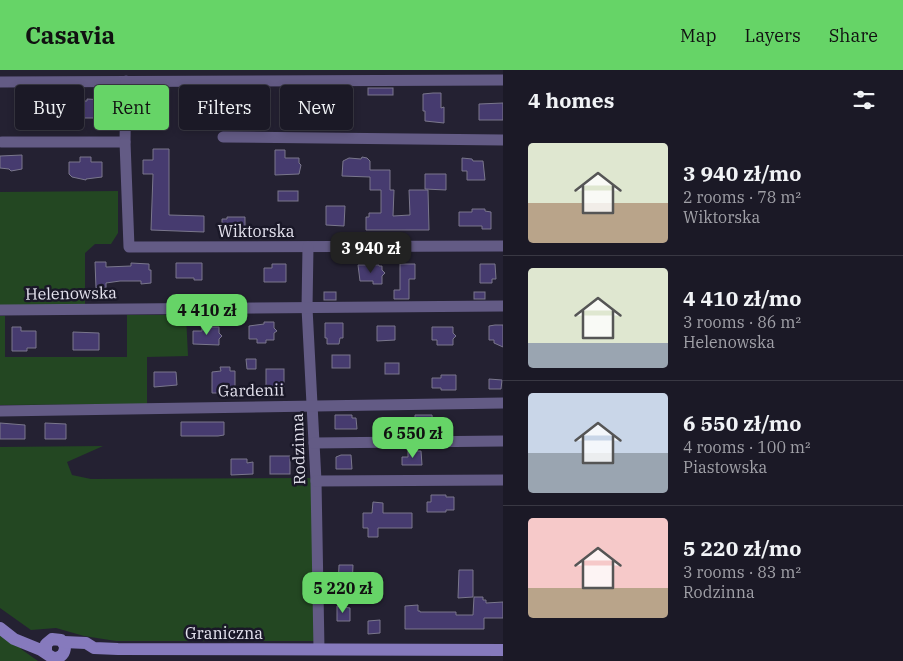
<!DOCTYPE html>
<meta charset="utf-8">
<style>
body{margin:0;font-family:"IBM Plex Serif",serif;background:#282632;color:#f1f3f6;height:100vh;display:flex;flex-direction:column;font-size:19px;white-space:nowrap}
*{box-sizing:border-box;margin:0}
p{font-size:16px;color:#a0a0a7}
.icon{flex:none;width:28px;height:28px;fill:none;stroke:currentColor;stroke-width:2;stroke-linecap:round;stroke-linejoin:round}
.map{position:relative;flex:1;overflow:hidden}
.sheet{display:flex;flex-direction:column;background:#1b1926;width:400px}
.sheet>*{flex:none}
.banner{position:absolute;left:15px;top:15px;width:412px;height:45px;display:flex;gap:10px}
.price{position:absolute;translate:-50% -42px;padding:0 11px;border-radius:10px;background:#66d467;color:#111;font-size:16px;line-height:32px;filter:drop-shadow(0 1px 2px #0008)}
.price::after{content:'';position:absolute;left:50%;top:30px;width:15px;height:11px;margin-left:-8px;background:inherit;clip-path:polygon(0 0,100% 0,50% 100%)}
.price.active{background:#222;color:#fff}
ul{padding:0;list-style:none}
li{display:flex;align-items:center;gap:15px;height:125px;padding:0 25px}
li+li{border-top:1px solid #393843}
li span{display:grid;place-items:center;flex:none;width:140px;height:100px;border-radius:5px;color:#555}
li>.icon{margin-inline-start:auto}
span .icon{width:60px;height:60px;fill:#fffc;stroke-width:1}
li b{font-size:21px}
h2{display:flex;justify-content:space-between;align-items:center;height:60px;padding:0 25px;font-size:21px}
.chip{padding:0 18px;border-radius:5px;background:#1b1926;box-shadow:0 2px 8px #0003,0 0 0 1px #393843;font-size:18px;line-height:45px}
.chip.active{background:#66d467;color:#111}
header{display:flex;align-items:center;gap:30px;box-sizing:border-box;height:70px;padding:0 25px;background:#66d467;color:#111}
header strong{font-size:24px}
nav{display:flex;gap:28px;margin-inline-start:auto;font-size:18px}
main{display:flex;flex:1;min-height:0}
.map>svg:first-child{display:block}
.green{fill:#234722}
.building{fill:#463b6f;stroke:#7a778c}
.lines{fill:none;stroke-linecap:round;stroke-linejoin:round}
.street{stroke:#635b85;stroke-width:11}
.secondary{stroke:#867abd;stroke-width:12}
.labels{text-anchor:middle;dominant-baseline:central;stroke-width:5;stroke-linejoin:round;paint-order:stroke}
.street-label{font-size:16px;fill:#e4e2ee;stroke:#1a1828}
</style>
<header>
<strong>Casavia</strong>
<nav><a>Map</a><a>Layers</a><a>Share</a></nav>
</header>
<main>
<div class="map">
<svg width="503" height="591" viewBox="0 0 503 591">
<rect width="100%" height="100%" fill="#242132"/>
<g class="green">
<path d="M118 121V163L111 174H95L85 183V236L0 235V122Z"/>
<path d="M127 245H186L188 286 147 287V334L0 335V246H5V287H127Z"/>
<path d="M103 376 67 392 72 405 91 409 312 408 316 571H116L84 566 56 558 31 560 0 538V377Z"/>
<path d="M0 562 22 576 21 579 38 591H0Z"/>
</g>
<g class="building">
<rect x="368" y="18" width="25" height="7"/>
<path d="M433 23H441V38L444 37V53L425 51V41H423V24Z"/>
<path d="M22 29H50L51 30H56V42H50V48L22 47Z"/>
<path d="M87 29 105 30V48H80V31H87Z"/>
<path d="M318 30H327V33H336V48H318Z"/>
<path d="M232 31H257V40L254 39V45L223 47 224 37H232Z"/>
<path d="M503 33V50H479V34Z"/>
<path d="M153 79H169V145L204 146V162L151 160 153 104H143V90H153Z"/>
<path d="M275 80H285V88H299V93L301 95 299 104 275 105Z"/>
<path d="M22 85V99L11 101 9 99 0 98V86Z"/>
<path d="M80 87H91V92H102V107L86 109V110L72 107 69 104V92H80Z"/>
<path d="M362 87 367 88 370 91V100H390V120H394L393 146 410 145 409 120H428L429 160H366V147H369V143H381V120H370V107L342 106 343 91 349 88 361 89Z"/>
<path d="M462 88 472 89 473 91H483L485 110H467V101H462Z"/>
<path d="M425 104H446V120L425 119Z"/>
<rect x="278" y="121" width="20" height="10"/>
<path d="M326 136H345L344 156 326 155Z"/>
<path d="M472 139H485V141L491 142V159H482V156H459V142H472Z"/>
<path d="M227 147H245V161H227V159H222V149H227Z"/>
<path d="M95 192H106V197L131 196V193L149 194V200H151V213L141 214V211H120L106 213V218H96Z"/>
<path d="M176 193H202V210H194V208H176Z"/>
<path d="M272 194H286V212H264V198H272Z"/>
<path d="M400 194H415V209H409V229H394V220H400Z"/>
<path d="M480 194H495L496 209H492V213H480Z"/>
<path d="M358 195H379V196H382V200L385 203 382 206V214H373V211H360Z"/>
<rect x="324" y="222" width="12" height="8"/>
<rect x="474" y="222" width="11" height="7"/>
<path d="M264 252H274V258L277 261 274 263V270H266V273H257V269H249V256L264 254Z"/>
<path d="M325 253H343V268H340L339 274H327V268H325Z"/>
<path d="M495 255H503V277L494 273V270H489V256Z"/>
<path d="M377 256H395V270L377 271Z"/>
<path d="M12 257H21V261H36V278H27V281H12Z"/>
<path d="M202 257H219V263L222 266 219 269V275L193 274V261H202Z"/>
<path d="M432 257H453V263L456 266 453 269V275H437V270H432Z"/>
<path d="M73 262 99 263V280H73Z"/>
<rect x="332" y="285" width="18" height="13"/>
<path d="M246 289H256V299H247Z"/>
<rect x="385" y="293" width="14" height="11"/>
<path d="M220 297H230V301H235V319H223V323H212V302L221 301Z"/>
<rect x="266" y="299" width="18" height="18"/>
<path d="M154 302H176L177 315 154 317Z"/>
<path d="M441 305H456V320H441V318H432V308H441Z"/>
<path d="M489 309 502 310 501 319H489Z"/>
<path d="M335 345H352V348H356L357 359H335Z"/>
<path d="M415 345H432L433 358 427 359 426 361H415Z"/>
<path d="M181 352H224V365L218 366H181Z"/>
<path d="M0 353 25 355V369H0Z"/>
<path d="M45 353 66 354V369H45Z"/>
<path d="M408 381H421L422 395H402V387H408Z"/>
<path d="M341 385H351L352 399H336V387Z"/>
<rect x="270" y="386" width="20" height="18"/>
<path d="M231 389H247V393L253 392V404L231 405Z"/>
<path d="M431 425H446V427H454V440H446V442H427V432H431Z"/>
<path d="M373 432 383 433V443H412V458H378V467H368V458H363V443H372Z"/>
<path d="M339 495H353L352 518H338Z"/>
<path d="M459 500H473V527L458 528Z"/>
<path d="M474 527H483V530H486V533L503 532V548H484V559H405V536L418 535V541H420V542H456V545H473Z"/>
<path d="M337 536 350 538V551H337Z"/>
<path d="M380 550V563L368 564V551Z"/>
</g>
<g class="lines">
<g class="street">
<path d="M0 12 503 10"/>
<path d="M223 67 503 70"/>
<path d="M2 72H125L126 11"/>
<path d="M125 72 129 177 503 176"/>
<path d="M308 177 307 238 316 411 319 579"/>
<path d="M0 240 503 236"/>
<path d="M0 341 503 333"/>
<path d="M314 373 503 371"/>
<path d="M316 411 503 410"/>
</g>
<g class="secondary">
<path d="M0 558 14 569 41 580 53 588C62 588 65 583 65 576L61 570 52 569 46 574V583"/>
<path d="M64 572 86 573 94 578 118 579 503 580"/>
</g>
</g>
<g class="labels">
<g class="street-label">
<text x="256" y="161">Wiktorska</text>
<text transform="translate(71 223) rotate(-1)">Helenowska</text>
<text transform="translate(251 320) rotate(-1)">Gardenii</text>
<text transform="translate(298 379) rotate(-92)">Rodzinna</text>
<text x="224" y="563">Graniczna</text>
</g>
</g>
</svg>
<b class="price active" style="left:371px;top:204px">3 940 zł</b>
<b class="price" style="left:207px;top:266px">4 410 zł</b>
<b class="price" style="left:413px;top:389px">6 550 zł</b>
<b class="price" style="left:343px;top:544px">5 220 zł</b>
<div class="banner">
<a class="chip">Buy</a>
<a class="chip active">Rent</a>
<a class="chip">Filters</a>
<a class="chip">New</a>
</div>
</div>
<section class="sheet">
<h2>4 homes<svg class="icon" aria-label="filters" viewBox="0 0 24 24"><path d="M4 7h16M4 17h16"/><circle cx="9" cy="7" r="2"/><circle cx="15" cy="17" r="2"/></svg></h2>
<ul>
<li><span style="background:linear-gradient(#dfe7d0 60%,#b9a48a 0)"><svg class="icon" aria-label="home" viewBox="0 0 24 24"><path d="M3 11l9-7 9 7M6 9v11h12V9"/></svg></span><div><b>3 940 zł/mo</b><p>2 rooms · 78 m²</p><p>Wiktorska</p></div></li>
<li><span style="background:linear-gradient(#dfe7d0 75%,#9aa5b1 0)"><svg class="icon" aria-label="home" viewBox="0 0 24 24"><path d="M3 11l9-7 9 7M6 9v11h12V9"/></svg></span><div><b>4 410 zł/mo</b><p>3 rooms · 86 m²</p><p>Helenowska</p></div></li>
<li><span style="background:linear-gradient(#c9d6e8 60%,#9aa5b1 0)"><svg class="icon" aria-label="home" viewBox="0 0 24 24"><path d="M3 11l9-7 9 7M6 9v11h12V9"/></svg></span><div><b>6 550 zł/mo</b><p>4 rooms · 100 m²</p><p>Piastowska</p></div></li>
<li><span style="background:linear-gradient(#f6c9c9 70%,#b9a48a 0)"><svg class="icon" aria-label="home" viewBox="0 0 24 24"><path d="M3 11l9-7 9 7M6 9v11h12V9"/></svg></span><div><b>5 220 zł/mo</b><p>3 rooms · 83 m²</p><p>Rodzinna</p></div></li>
</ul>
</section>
</main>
